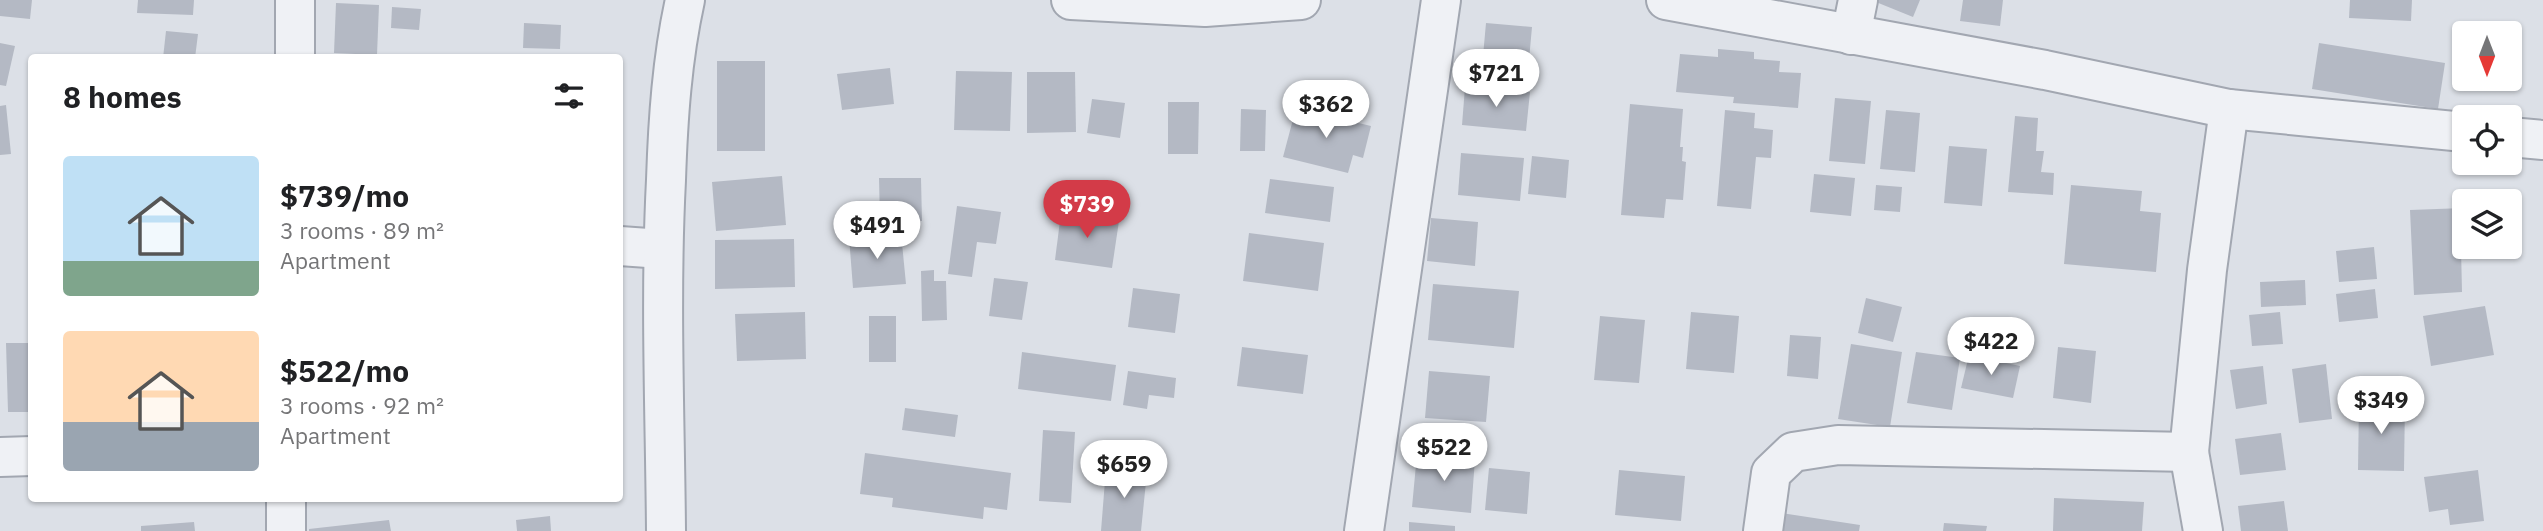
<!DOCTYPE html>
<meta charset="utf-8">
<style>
body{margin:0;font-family:"IBM Plex Sans",sans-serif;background:#f2f2f2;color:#202124;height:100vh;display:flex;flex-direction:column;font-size:26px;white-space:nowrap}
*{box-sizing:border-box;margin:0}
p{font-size:23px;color:#757577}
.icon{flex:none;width:38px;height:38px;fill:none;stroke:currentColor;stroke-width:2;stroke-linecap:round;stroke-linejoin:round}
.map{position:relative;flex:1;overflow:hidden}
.sheet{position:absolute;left:28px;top:54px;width:595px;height:448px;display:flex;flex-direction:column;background:#fff;border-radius:7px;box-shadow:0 2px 5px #0004}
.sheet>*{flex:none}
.needle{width:46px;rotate:180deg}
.buttons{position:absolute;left:2452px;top:21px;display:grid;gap:14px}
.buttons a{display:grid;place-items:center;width:70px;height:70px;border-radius:7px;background:#fff;box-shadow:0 2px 5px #0004;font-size:35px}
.price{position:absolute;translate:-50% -60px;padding:0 16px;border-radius:24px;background:#fff;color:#222;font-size:23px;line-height:46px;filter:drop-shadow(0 2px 4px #0008)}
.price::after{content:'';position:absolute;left:50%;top:42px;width:21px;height:16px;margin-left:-10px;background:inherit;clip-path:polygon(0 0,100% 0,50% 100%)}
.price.selected{background:#d33b48;color:#fff}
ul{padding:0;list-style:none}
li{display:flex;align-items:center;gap:21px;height:175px;padding:0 35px}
li span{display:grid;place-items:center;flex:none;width:196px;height:140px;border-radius:7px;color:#555}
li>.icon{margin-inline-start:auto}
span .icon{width:84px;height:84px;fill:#fffc;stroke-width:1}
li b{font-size:30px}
h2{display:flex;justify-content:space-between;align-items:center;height:84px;padding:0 35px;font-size:30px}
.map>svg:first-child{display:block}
.building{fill:#b4b9c4}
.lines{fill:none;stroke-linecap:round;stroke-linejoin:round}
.street-casing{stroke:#a2a7b1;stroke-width:42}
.street{stroke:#eff1f5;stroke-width:38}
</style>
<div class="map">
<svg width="2543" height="531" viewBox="0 0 2543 531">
<rect width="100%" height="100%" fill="#dce0e7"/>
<g class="building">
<path d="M0 0H32L30 19 0 16Z"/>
<path d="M138 0H194L193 15 137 13Z"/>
<path d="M1871 0H1920L1913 17Z"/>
<path d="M1963 0H2003L2000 26 1960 21Z"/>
<path d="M2350 0H2412L2411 21 2349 18Z"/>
<path d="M336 3 379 5 377 55 334 53Z"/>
<path d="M392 7 421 9 419 30 391 28Z"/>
<path d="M524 23 561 25 560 49 523 48Z"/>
<path d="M1486 23 1532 27 1528 71 1482 67Z"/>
<path d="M166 31 198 34 195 58H163Z"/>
<path d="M0 43 15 46 6 86 0 85Z"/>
<path d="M2319 43 2445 63 2438 109 2312 89Z"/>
<path d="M1718 49 1754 52V59L1780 61 1779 72 1801 73 1798 108 1733 103 1734 97 1676 92 1680 54 1718 57Z"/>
<rect x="717" y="61" width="48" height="90"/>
<path d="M890 68 894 104 842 110 837 74Z"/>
<path d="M956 71 1012 72 1010 131 954 130Z"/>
<path d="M1027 72H1075L1076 132 1027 133Z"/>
<path d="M1465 87 1530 92 1526 131 1462 125Z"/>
<path d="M1835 98 1871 101 1865 164 1829 161Z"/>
<path d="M1092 99 1125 103 1120 138 1087 133Z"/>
<path d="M1168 102H1199L1198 154H1168Z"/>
<path d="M1630 104 1683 109 1680 147H1683L1682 161 1686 162 1683 200 1666 199 1664 218 1621 215Z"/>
<path d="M6 105 11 154 0 155V106Z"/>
<path d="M1296 108 1371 126 1363 158 1353 155 1348 173 1283 157Z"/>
<path d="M1241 109 1266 110 1265 151H1240Z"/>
<path d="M1725 110 1755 113 1754 128 1773 130 1771 158 1756 157 1751 209 1717 206Z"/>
<path d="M1886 110 1920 113 1915 172 1880 169Z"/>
<path d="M2015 116 2038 118 2036 151H2044L2041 172 2054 173 2053 195 2008 192Z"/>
<path d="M1949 146 1987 149 1982 206 1944 203Z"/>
<path d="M1461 153 1524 158 1520 201 1458 195Z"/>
<path d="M1532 156 1569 160 1566 198 1528 194Z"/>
<path d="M1814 174 1855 178 1851 216 1810 212Z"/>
<path d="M782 176 786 225 716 231 712 182Z"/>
<path d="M879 178H921L922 221 880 222Z"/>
<path d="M1270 179 1334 187 1330 222 1265 213Z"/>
<path d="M1876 185 1902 187 1900 212 1874 210Z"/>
<path d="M2071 185 2142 191 2140 211 2161 213 2156 272 2064 264Z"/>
<path d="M957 206 1001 212 996 244 977 242 972 277 948 274Z"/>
<path d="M2464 208V247H2461L2462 292 2414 295 2410 210Z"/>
<path d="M1061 213 1119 221 1112 268 1055 260Z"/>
<path d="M1431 218 1478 222 1475 266 1427 261Z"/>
<path d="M901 233 906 284 853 288 849 237Z"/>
<path d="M1249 233 1324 243 1318 291 1243 281Z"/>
<path d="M794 239 795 287 715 289V240Z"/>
<path d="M2374 247 2377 279 2339 282 2336 251Z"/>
<path d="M934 270V281H946L947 320 922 321 921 271Z"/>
<path d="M994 278 1028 282 1022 320 989 316Z"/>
<path d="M2305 280 2306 305 2261 307 2260 282Z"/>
<path d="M1433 284 1519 291 1514 348 1428 340Z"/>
<path d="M1133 288 1180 294 1175 333 1128 327Z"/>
<path d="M2375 289 2378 318 2339 322 2336 294Z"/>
<path d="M1866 298 1902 307 1893 342 1858 333Z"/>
<path d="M2485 306 2494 355 2431 366 2423 316Z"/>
<path d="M805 312 806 359 737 361 735 314Z"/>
<path d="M1691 312 1739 316 1734 373 1686 369Z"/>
<path d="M2280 312 2283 344 2252 346 2249 315Z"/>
<rect x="869" y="316" width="27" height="46"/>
<path d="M1600 316 1645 320 1639 383 1594 380Z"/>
<path d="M1790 335 1821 337 1818 379 1787 376Z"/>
<path d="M6 343H32V412H8Z"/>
<path d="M1851 344 1902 352 1890 427 1838 419Z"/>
<path d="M1242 347 1308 355 1303 394 1237 386Z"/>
<path d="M2058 347 2096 351 2091 403 2053 398Z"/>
<path d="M1022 352 1116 365 1111 401 1018 389Z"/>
<path d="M1916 352 1960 358 1952 410 1907 403Z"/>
<path d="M1969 355 2020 366 2013 398 1961 388Z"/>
<path d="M2326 364 2332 419 2299 423 2292 369Z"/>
<path d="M2263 366 2267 404 2236 409 2230 370Z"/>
<path d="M1128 371 1176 378 1174 398 1149 395 1147 409 1123 405Z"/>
<path d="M1429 371 1490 376 1486 422 1425 418Z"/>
<path d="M2359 401 2405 403 2404 471 2358 470Z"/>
<path d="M905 408 958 415 955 437 902 430Z"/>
<path d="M1043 430 1075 432 1071 503 1039 501Z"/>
<path d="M2281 433 2286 470 2240 475 2235 439Z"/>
<path d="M865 453 1011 473 1007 510 984 507 983 519 892 507 893 498 860 494Z"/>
<path d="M1417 454 1475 459 1471 513 1412 507Z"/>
<path d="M1106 468 1147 472 1141 531H1101Z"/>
<path d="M1489 468 1530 472 1527 514 1485 510Z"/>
<path d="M1619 470 1685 476 1681 521 1615 515Z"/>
<path d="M2478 470 2484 521 2450 525 2448 509 2429 512 2424 477Z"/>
<path d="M2054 498 2144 502 2142 531H2053Z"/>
<path d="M2284 501 2288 531H2241L2238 506Z"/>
<path d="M1775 512 1860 525 1859 531H1772Z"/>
<path d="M550 516 551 531H517L516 520Z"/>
<path d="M389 520 391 531H309V529Z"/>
<path d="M194 522 195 531H141V526Z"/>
<path d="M1409 522 1455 526V531H1409Z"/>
<path d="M1944 523 1987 526 1986 531H1943Z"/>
</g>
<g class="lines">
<g class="street-casing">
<g id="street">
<path d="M1071 0 1205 7 1301 0"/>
<path d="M1666 0 2045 70 2229 109 2464 132"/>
<path d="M1851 35 1858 0"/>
<path d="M295 58V0"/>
<path d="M2510 137 2543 140"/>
<path d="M620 246 662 249"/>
<path d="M2189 452 2203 531"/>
<path d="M0 457 32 456"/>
<path d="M286 499V531"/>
<path d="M666 531C665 414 660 297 666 180 668 119 672 59 685 0"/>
<path d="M1364 531 1441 0"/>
<path d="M1763 531 1771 473 1793 452 1838 445 2189 452 2207 270 2229 109"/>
</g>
</g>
<use href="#street" class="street"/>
</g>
</svg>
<div class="buttons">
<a><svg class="needle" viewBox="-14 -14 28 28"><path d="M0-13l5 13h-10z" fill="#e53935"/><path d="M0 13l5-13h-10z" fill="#757577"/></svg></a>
<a><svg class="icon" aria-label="locate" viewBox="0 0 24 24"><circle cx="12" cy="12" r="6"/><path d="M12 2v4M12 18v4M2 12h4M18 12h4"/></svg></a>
<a><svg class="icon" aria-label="layers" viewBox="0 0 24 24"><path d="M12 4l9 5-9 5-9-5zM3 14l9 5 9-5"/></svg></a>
</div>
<b class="price" style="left:1496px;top:109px">$721</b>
<b class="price" style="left:1326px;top:140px">$362</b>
<b class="price selected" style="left:1087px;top:240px">$739</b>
<b class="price" style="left:877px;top:261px">$491</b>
<b class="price" style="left:1991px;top:377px">$422</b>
<b class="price" style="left:2381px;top:436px">$349</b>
<b class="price" style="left:1444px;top:483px">$522</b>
<b class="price" style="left:1124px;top:500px">$659</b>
<section class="sheet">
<h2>8 homes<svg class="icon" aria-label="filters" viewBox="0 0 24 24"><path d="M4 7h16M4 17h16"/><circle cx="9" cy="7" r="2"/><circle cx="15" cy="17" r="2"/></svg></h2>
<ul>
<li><span style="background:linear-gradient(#bfe0f5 75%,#7fa58c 0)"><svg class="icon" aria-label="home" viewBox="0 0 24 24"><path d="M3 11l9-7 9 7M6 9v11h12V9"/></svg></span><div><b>$739/mo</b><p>3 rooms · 89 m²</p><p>Apartment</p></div></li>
<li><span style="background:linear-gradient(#ffd9b3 65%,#9aa5b1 0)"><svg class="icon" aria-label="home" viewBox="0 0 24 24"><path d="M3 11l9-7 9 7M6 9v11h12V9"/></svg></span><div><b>$522/mo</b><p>3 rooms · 92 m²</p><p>Apartment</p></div></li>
</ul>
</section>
</div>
